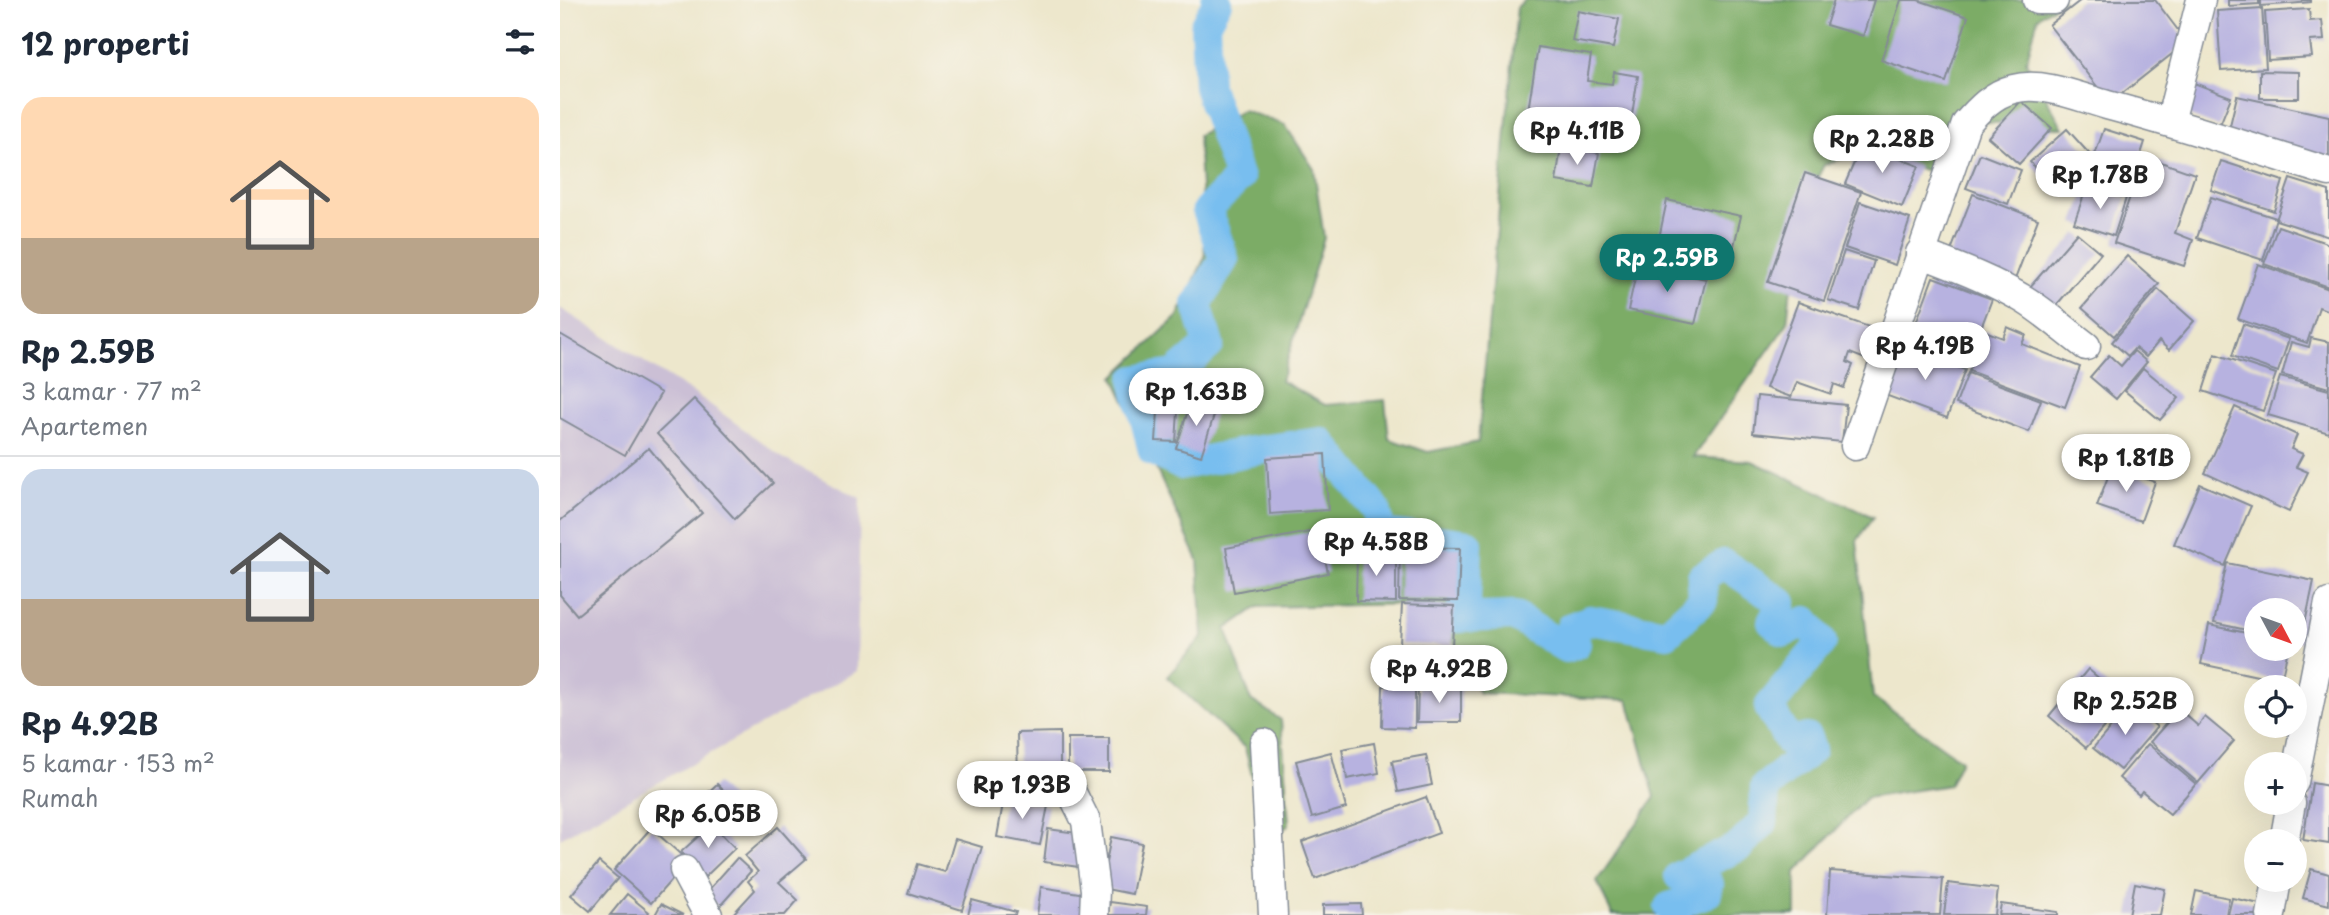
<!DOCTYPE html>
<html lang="id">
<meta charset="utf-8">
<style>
body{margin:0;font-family:"Playpen Sans",sans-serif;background:#f6f6f7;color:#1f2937;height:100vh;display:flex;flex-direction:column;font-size:26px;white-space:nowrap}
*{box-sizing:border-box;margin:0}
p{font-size:23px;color:#747a83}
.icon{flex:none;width:38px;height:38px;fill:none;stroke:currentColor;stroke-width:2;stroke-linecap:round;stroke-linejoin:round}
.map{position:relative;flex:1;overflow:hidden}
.drawer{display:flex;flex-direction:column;background:#fff;width:560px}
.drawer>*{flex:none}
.needle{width:46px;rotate:131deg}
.buttons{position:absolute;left:1684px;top:598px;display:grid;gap:14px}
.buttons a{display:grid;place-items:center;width:63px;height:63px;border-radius:50%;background:#fff;box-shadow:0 7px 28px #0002;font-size:35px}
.price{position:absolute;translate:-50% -60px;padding:0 16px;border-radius:24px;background:#fff;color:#222;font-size:23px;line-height:46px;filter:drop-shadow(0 2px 4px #0008)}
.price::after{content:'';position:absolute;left:50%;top:42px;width:21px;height:16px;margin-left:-10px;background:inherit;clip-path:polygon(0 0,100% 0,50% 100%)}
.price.active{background:#0f766e;color:#fff}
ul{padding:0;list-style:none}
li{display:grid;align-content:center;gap:14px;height:371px;padding:0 21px}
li+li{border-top:2px solid #e0e1e3}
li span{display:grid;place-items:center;height:217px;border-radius:21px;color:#555}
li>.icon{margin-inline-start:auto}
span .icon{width:126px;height:126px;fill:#fffc;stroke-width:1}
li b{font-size:30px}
h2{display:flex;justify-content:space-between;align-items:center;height:84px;padding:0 21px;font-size:30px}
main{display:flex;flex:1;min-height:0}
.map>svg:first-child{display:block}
.industrial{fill:#cbbfd5}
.forest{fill:#7cac66;stroke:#4c6e62;stroke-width:2}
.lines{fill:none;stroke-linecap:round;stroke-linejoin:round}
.canal{stroke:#78beef;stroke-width:30}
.building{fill:#b7b2e0}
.minor-casing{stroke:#848b95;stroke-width:31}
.minor{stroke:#fff;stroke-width:28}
</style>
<main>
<section class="drawer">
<h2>12 properti<svg class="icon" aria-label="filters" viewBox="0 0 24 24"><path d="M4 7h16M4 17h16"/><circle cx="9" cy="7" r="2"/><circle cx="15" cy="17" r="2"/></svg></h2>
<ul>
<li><span style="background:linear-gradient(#ffd9b3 65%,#b9a48a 0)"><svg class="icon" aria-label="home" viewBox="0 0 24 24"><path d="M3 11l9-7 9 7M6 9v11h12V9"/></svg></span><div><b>Rp 2.59B</b><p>3 kamar · 77 m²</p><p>Apartemen</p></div></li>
<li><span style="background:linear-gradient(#c9d6e8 60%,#b9a48a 0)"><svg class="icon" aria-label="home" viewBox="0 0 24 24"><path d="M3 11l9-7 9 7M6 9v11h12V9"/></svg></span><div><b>Rp 4.92B</b><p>5 kamar · 153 m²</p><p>Rumah</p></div></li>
</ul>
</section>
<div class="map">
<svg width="1769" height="915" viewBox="0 0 1769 915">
<rect width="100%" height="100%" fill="#f7f3e8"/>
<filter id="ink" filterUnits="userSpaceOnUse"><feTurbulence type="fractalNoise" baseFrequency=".0143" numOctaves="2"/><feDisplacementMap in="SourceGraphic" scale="14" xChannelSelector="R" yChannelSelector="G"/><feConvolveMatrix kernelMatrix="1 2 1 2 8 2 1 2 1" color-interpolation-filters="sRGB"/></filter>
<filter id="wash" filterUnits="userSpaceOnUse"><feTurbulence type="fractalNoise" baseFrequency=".00686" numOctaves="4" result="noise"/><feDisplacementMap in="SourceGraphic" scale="28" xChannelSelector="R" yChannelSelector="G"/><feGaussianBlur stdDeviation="1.57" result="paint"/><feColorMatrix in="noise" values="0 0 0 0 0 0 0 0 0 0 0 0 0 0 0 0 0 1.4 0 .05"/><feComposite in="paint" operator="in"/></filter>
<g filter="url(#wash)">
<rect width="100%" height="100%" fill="#ede7cc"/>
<path class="industrial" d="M0 308 141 398 226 460 300 498 297 671 0 838Z"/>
<path class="forest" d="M965 0H1503L1478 17 1466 62 1503 128 1413 121 1382 176 1305 150 1264 165 1239 213 1227 324 1133 457 1192 461 1313 517 1297 541 1313 697 1401 760 1389 785 1306 798 1236 872V915H1052L1037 881 1095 797 1068 700 919 693 880 613 855 604 698 607 666 629 691 700 721 720 729 824 709 843 685 748 607 677 643 636 638 560 554 377 618 316 645 257 638 135 683 110 725 125 754 169 764 238 721 381 765 405 825 400 829 439 868 452 918 442 957 7Z"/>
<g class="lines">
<path class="canal" d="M656 0 657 2 645 24 648 87 679 178 647 210 664 259 637 304 649 345 615 374 575 380 593 451 621 465 692 451 761 442 816 509 821 533 908 544 906 600 897 618 954 616 1006 648 1016 644 1011 627 1030 620 1107 633 1143 600 1142 577 1164 564 1222 603 1212 622 1225 632 1246 621 1262 642 1209 707 1230 743 1247 738 1251 750 1205 787 1203 822 1180 846 1119 876 1149 884 1147 893 1109 907 1117 915"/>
</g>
<g id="blocks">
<g class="building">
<path d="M1274 0H1314L1303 36 1266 25Z"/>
<path d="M1341 0H1358L1408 17 1386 82 1321 60Z"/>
<path d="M1521 0H1595L1627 42 1550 103 1489 25Z"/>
<path d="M1668 0H1699V4L1668 6Z"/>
<path d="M1701 0H1751V2L1701 6Z"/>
<path d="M1702 8 1706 68 1661 71 1657 11Z"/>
<path d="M1749 9 1750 21 1762 20 1764 40 1750 41 1752 57 1708 60 1705 12Z"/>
<path d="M1018 11 1059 19 1053 48 1012 41Z"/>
<path d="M978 47 1031 55 1027 81 1052 84 1054 72 1078 76 1070 128 1022 120 1018 145 964 136Z"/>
<path d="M1700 71 1739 72V98H1700Z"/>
<path d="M1626 80 1671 97 1659 127 1614 110Z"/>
<path d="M1677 96 1769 116V159L1667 138Z"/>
<path d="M1461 101 1492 128 1459 164 1428 137Z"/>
<path d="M1507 129 1533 158 1496 192 1470 162Z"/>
<path d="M1544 129 1585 142 1567 196 1525 183Z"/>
<path d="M1302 144 1359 166 1342 207 1285 184Z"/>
<path d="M1001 147 1039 153 1033 187 996 181Z"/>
<path d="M1420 154 1461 170 1448 204 1406 188Z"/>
<path d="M1584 156 1635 174 1615 233 1633 240 1624 266 1554 243Z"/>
<path d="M1661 161 1723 181 1714 211 1651 190Z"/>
<path d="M1245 173 1301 192 1264 301 1208 282Z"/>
<path d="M1730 179 1769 191V237L1716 220Z"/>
<path d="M1527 186 1566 198 1554 236 1514 223Z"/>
<path d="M1413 194 1478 219 1454 282 1389 256Z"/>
<path d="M1651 197 1716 218 1703 260 1637 238Z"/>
<path d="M1107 200 1181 216 1172 254 1160 252 1155 275 1094 262Z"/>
<path d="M1300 202 1350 219 1335 265 1285 248Z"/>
<path d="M1718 226 1769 244V287L1704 264Z"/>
<path d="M1517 233 1541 253 1493 309 1469 288Z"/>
<path d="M1284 251 1314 261 1299 310 1268 300Z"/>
<path d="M1567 256 1599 284 1554 336 1522 308Z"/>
<path d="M1078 264 1146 279 1135 324 1068 310Z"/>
<path d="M1698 264 1769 289V311L1759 307 1747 343 1678 319Z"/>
<path d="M1373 277 1432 299 1407 364 1349 342Z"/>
<path d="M1598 289 1634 321 1609 350 1599 341 1586 357 1575 348 1568 356 1552 342Z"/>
<path d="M1238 302 1315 329 1305 359 1290 353 1287 362 1293 365 1284 388 1274 384 1271 394 1237 382 1231 397 1206 388Z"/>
<path d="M1683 324 1729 339 1718 372 1672 356Z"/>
<path d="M1447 327 1466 335 1462 344 1520 367 1505 407 1409 371 1425 331 1443 338Z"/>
<path d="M0 334 101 393 65 455 0 418Z"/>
<path d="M1751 338 1769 342V388L1722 375 1731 342 1749 347Z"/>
<path d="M1343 347 1405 370 1387 418 1325 395Z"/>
<path d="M1574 351 1587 362 1556 399 1530 377 1549 355 1561 366Z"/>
<path d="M1655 354 1716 374 1703 411 1643 391Z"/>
<path d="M1583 368 1619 398 1600 420 1565 391Z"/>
<path d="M1408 373 1481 400 1469 432 1396 404Z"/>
<path d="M1720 377 1769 390V433L1708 415Z"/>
<path d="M1197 396 1286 405 1282 442 1193 433Z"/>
<path d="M134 399 213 483 175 519 97 434Z"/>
<path d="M631 401 656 409 641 456 616 448Z"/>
<path d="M1675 407 1737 435 1731 449 1743 454 1736 467 1748 472 1729 512 1645 473Z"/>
<path d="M598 411 618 412 616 442 596 441Z"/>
<path d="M89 448 142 513 17 615 0 595V521Z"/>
<path d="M765 454 768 510 710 514 707 458Z"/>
<path d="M1552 466 1595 482 1581 521 1537 506Z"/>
<path d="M1640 484 1691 506 1665 566 1614 544Z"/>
<path d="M759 530 768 573 674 592 666 548Z"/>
<path d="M840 547 900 548 898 601 839 600Z"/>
<path d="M797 553 836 554V602L796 601Z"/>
<path d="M1667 563 1754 581 1741 642 1734 641V611H1696V632L1654 623Z"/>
<path d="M842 604 894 606 892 646 840 644Z"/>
<path d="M1649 625 1696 635V649H1728L1721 681 1641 664Z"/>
<path d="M837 647 897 649 895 686 835 684Z"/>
<path d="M1528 669 1566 701 1526 748 1489 716Z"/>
<path d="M823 686H855V728L822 727Z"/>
<path d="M858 687 901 688V722H857Z"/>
<path d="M1571 704 1597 727 1560 770 1533 748Z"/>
<path d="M1619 709 1638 726 1645 717 1674 741 1638 783 1590 742Z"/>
<path d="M500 732V784H458L457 733Z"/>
<rect x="508" y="738" width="41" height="34"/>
<path d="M814 743 819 773 787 779 782 749Z"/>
<path d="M1588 744 1636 784 1610 814 1582 791 1579 795 1559 778Z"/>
<path d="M771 752 786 808 752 818 736 761Z"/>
<path d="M866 755 872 785 838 792 832 761Z"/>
<path d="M1752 783 1769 786V844L1743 840Z"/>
<path d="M157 784 176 803 182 797 197 812 181 827 169 814 160 823 139 801Z"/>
<path d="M866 797 879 833 755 879 742 842Z"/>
<path d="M444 798 488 806 480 845 437 837Z"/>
<path d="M152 824 175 848 145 877 121 852Z"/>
<path d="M218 827 246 859 219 882 238 900 225 915H172L195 890 188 881 198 872 185 856Z"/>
<path d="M91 828 128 861 91 903 54 870Z"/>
<path d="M488 829 524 834 519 867 484 862Z"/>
<path d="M551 837 582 843 572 894 541 888Z"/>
<path d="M395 839 422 847 402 910 348 893 357 864 385 872Z"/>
<path d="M177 858 191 871 159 907 145 894Z"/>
<path d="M39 862 58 878 30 911 11 895Z"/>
<path d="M1751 869 1769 874V905L1743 898Z"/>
<path d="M1270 871 1383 879 1380 915H1267Z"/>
<path d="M1388 883 1438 889 1435 915H1384Z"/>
<path d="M1575 883 1605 889 1600 915H1569Z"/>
<path d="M481 887 532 895 528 915H477Z"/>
<path d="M1636 891 1669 898 1666 915H1631Z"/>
<path d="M67 894 89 912 87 915H50Z"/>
<path d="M1672 898 1700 904 1697 915H1668Z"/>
<path d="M412 900 456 912 455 915H408Z"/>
<path d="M550 902 587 907 586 915H548Z"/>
<path d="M101 904 123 915H95Z"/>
<path d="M801 904 802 915H763V905Z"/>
<path d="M1441 904 1498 912V915H1439Z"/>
</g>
</g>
</g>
<g filter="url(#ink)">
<use href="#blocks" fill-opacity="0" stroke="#848b95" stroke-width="2"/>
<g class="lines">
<g class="minor-casing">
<g id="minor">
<path d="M1477 0H1494"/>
<path d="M1610 122 1641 0"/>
<path d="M1360 253C1396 267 1432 280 1465 300 1486 313 1506 331 1526 346"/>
<path d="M1295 446 1406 124C1419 109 1433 94 1453 89 1483 81 1519 97 1547 105 1622 125 1695 149 1769 172"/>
<path d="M704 743 713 915"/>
<path d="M1734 782 1769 603"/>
<path d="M509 787 526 821 535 890 534 915"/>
<path d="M1724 842 1731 803"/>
<path d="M124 870 148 915"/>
<path d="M1711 915 1717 880"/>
</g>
</g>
<use href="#minor" class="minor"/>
</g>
</g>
</svg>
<div class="buttons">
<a><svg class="needle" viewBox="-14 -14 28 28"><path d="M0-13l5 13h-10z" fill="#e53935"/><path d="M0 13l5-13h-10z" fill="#747a83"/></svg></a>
<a><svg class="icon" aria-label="locate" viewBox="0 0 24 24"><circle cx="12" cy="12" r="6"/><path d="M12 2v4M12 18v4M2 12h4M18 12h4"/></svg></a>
<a>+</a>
<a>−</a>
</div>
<b class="price" style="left:1017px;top:167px">Rp 4.11B</b>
<b class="price" style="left:1322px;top:175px">Rp 2.28B</b>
<b class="price" style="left:1540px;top:211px">Rp 1.78B</b>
<b class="price active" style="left:1107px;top:294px">Rp 2.59B</b>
<b class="price" style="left:1365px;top:382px">Rp 4.19B</b>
<b class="price" style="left:636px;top:428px">Rp 1.63B</b>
<b class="price" style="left:1566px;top:494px">Rp 1.81B</b>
<b class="price" style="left:816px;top:578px">Rp 4.58B</b>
<b class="price" style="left:879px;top:705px">Rp 4.92B</b>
<b class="price" style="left:1565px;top:737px">Rp 2.52B</b>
<b class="price" style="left:462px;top:821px">Rp 1.93B</b>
<b class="price" style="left:148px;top:850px">Rp 6.05B</b>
</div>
</main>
